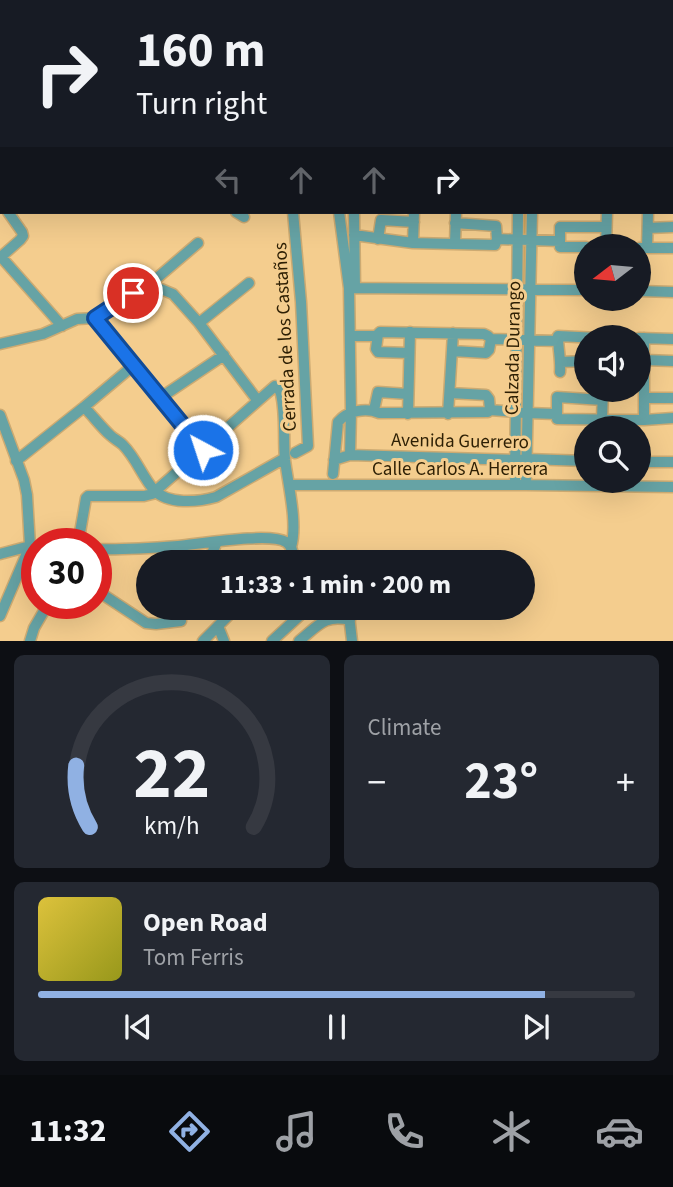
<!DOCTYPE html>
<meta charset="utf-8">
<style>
:root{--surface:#171b24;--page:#242831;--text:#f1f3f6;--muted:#9ea1a6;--line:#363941;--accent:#90b1e3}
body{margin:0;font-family:"Source Sans 3",sans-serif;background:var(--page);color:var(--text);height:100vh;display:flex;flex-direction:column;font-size:26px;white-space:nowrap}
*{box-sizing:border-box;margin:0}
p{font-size:23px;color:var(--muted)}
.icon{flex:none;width:38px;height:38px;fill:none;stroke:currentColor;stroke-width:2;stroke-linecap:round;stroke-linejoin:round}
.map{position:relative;height:641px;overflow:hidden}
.sheet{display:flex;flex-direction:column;gap:14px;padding:14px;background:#0d0f14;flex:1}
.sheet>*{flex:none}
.hud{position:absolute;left:0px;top:0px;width:674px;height:214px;box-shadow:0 7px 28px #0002;background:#171b24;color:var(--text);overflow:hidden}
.needle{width:46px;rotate:254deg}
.buttons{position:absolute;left:574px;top:234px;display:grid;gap:14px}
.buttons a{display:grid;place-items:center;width:77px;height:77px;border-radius:50%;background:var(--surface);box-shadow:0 7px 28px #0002;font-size:35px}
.speed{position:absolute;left:21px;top:528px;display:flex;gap:14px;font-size:35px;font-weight:700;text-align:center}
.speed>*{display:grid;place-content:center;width:91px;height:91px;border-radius:50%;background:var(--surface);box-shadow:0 7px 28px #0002;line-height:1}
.speed .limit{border:10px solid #d22;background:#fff;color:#111}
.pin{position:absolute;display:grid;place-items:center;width:60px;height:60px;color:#fff;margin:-30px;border:4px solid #fff;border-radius:50%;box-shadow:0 2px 7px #0007}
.me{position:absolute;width:77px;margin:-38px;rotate:320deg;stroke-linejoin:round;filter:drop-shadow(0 0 5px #0008)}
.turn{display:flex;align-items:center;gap:24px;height:147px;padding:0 21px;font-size:32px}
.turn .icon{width:91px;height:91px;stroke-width:2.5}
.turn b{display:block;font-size:49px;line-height:60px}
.lanes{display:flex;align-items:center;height:66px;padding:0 21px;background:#0003;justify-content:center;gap:35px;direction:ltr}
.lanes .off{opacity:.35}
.big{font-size:52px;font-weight:700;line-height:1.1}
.sheet .widget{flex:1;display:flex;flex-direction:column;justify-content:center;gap:10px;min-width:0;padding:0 24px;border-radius:10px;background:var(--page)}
.sheet .dial{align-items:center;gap:0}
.dial svg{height:182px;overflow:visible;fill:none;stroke:var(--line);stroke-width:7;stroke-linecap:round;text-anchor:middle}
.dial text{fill:var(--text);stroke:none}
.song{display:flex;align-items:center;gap:21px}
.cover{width:84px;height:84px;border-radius:10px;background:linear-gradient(135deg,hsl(50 70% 55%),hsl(60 70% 35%))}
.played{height:7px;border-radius:4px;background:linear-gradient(90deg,var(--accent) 85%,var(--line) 85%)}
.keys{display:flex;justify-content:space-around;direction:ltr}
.heat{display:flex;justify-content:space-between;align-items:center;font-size:38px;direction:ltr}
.sheet .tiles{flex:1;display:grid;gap:14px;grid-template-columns:1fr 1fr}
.widget:last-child{grid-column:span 2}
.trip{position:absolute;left:136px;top:550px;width:399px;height:70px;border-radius:35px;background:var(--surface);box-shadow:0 7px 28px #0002;font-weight:700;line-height:70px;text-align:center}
.tab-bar{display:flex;height:112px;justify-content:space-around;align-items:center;background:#090b0e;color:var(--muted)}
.tab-bar .icon{width:49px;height:49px}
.tab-bar .active{color:var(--accent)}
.tab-bar b{font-size:32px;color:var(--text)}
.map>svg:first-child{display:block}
.green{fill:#cd9e4d}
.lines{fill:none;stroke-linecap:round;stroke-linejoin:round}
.minor-casing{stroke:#ccaa72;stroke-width:13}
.major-casing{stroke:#ccaa72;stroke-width:16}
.minor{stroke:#66a3a5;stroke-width:10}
.major{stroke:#267073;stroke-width:12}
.route-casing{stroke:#114b97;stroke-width:18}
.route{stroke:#1a73e8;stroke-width:12}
.labels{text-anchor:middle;stroke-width:6;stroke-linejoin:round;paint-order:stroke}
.street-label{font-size:19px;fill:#2d1f04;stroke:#f4cd8e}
</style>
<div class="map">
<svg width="673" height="641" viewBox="0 0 673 641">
<rect width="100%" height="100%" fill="#f4cd8e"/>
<path class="green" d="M519,212h12l-6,271h-9z"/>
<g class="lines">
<g class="minor-casing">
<path id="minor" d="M168,0l6,2
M265,0v2
M478,0l6,2
M49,2l1,-2
M91,2l1,-2
M123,2l1,-2
M136,2l1,-2
M348,2l1,-2
M515,2l1,-2
M536,2l1,-2
M553,2l1,-2
M628,2v-2
M672,3l1,-3
M0,7l2,-7
M672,37h1
M0,48l2,1
M672,57h1
M672,124h1
M672,168h1
M672,187h1
M0,202l2,2
M8,212l14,20 1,4 -3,4 -17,15v4l59,67
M236,212l8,5
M293,212l8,90 7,144 -13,7
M339,212l10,76 2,124 -1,43
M354,212l1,76
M648,228l25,-1
M354,235l59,8 82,2 2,-6 -1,-13 -41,-3
M378,239l3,-19 33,2
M497,239l63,2
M413,243l1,-31
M455,244l1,-32
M586,247h-26v-20h46
M606,247l1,-35
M639,248h34
M647,248l1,-36
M349,288l237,2
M143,290l55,-47
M639,291l34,1
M95,318l108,132
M199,323l50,-40
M350,336h27
M639,338l34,1
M491,339l67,2
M0,344l43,-10 34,-15 18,-1 38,-25 28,-4 12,5 26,29 59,78
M409,353l-31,-1 -2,-3 2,-15 2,-2 104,2 4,2 3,3 -2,11 -3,3 -34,-2
M644,360l29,1
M561,362l25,-1
M560,372c1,-12 -2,-23 -2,-36l40,2
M450,393l36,2 3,4 1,11
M160,398l64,-43
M644,398h29
M603,400l-46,-3v22l87,1 29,-2
M84,407c9,9 17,20 26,28 4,4 9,6 13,10 13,13 19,31 31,45 14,15 44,12 62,7l69,-39
M374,410l4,-18 30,2
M408,414l2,-82
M448,414l5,-81
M0,415l24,65 3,15 3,51 -30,70
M602,419l1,-29
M644,420v-82
M334,460l16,-5 165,5 12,-1 59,2
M16,461l68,-54 50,-42
M639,462h34
M333,474l5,-52c9,-11 28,-15 41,-9l109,-1 2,-2 38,3 28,1
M289,485h237l147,2
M515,485l3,-273
M526,485l6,-273
M78,544l8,-46 2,-2h56l8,-2 123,-108c4,4 4,2 6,8 5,22 2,44 4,66 3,24 13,64 6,87
M96,549c27,1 55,-1 82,-3 22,-2 92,-14 108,-4 7,4 7,13 8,20
M0,554l30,-8 3,1
M259,559l32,3
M208,562l9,-20
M301,562h36
M96,590l50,33 10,1 25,-3
M348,607l4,34
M218,626l6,15
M30,641l4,-13 14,-24
M203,641l34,-34
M272,641l37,-34
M299,641c19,-15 25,-27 51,-21"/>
</g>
<g class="major-casing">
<path id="major" d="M283,0l6,2
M314,0l6,2
M672,102l1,1
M672,113h1"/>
</g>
<use href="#minor" class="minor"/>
<use href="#major" class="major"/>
</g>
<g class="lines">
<g class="route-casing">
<path id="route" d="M133,293l-38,25 108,132"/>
</g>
<use href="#route" class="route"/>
</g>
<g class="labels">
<g class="street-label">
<text transform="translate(284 337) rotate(-93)" y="7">Cerrada de los Castaños</text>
<text transform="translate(512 348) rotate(-89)" y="7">Calzada Durango</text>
<text transform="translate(460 440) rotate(1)" y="7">Avenida Guerrero</text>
<text x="460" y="475">Calle Carlos A. Herrera</text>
</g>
</g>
</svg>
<div class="buttons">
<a><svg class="needle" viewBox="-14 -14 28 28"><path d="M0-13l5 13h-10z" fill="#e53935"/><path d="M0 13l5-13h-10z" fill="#9ea1a6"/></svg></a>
<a><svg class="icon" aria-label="sound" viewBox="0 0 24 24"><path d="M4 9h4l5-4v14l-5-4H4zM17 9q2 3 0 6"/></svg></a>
<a><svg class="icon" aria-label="search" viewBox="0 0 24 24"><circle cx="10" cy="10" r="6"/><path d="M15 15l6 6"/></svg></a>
</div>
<div class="speed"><div class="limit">30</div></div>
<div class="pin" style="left:133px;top:293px;background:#d93025"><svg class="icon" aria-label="arrive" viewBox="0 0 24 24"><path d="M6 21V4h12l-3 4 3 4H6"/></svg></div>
<svg class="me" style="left:203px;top:450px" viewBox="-20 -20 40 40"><circle r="17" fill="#1a73e8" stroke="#fff" stroke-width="3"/><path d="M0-11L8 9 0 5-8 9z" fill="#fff"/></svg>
<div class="trip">11:33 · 1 min · 200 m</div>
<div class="hud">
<div class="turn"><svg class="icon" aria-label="right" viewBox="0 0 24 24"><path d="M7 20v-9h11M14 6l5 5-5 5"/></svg><div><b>160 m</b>Turn right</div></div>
<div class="lanes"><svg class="icon off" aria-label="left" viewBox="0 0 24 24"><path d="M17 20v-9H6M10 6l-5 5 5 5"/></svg><svg class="icon off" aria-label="ahead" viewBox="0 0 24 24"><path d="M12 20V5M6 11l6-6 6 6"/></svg><svg class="icon off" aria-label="ahead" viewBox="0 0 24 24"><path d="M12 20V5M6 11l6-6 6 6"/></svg><svg class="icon" aria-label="right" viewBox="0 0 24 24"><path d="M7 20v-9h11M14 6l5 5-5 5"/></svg></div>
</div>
</div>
<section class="sheet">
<div class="tiles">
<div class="widget dial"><svg viewBox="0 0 100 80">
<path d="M14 69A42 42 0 1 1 86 69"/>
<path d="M14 69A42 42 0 0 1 8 42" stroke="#90b1e3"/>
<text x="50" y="56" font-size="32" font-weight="700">22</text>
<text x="50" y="72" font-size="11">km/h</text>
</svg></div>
<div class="widget"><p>Climate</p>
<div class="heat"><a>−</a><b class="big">23°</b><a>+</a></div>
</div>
<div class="widget">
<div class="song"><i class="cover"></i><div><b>Open Road</b><p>Tom Ferris</p></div></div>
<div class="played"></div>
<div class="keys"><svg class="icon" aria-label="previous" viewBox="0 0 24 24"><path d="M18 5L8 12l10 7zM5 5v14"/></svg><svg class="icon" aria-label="pause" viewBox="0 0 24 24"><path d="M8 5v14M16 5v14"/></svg><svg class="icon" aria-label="next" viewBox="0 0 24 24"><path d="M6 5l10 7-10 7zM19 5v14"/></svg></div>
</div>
</div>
</section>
<nav class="tab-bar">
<b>11:32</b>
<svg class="icon active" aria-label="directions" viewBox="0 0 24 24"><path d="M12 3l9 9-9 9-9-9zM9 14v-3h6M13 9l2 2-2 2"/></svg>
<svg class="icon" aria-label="music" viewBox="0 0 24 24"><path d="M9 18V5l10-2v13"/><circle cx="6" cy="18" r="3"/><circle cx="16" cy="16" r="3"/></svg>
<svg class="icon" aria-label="phone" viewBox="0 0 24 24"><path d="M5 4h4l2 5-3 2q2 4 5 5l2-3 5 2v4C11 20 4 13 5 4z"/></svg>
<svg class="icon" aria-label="climate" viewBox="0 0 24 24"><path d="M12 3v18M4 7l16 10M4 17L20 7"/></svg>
<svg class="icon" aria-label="car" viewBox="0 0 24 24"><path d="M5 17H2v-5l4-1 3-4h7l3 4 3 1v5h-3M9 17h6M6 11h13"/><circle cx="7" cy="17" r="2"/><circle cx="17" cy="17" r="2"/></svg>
</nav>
